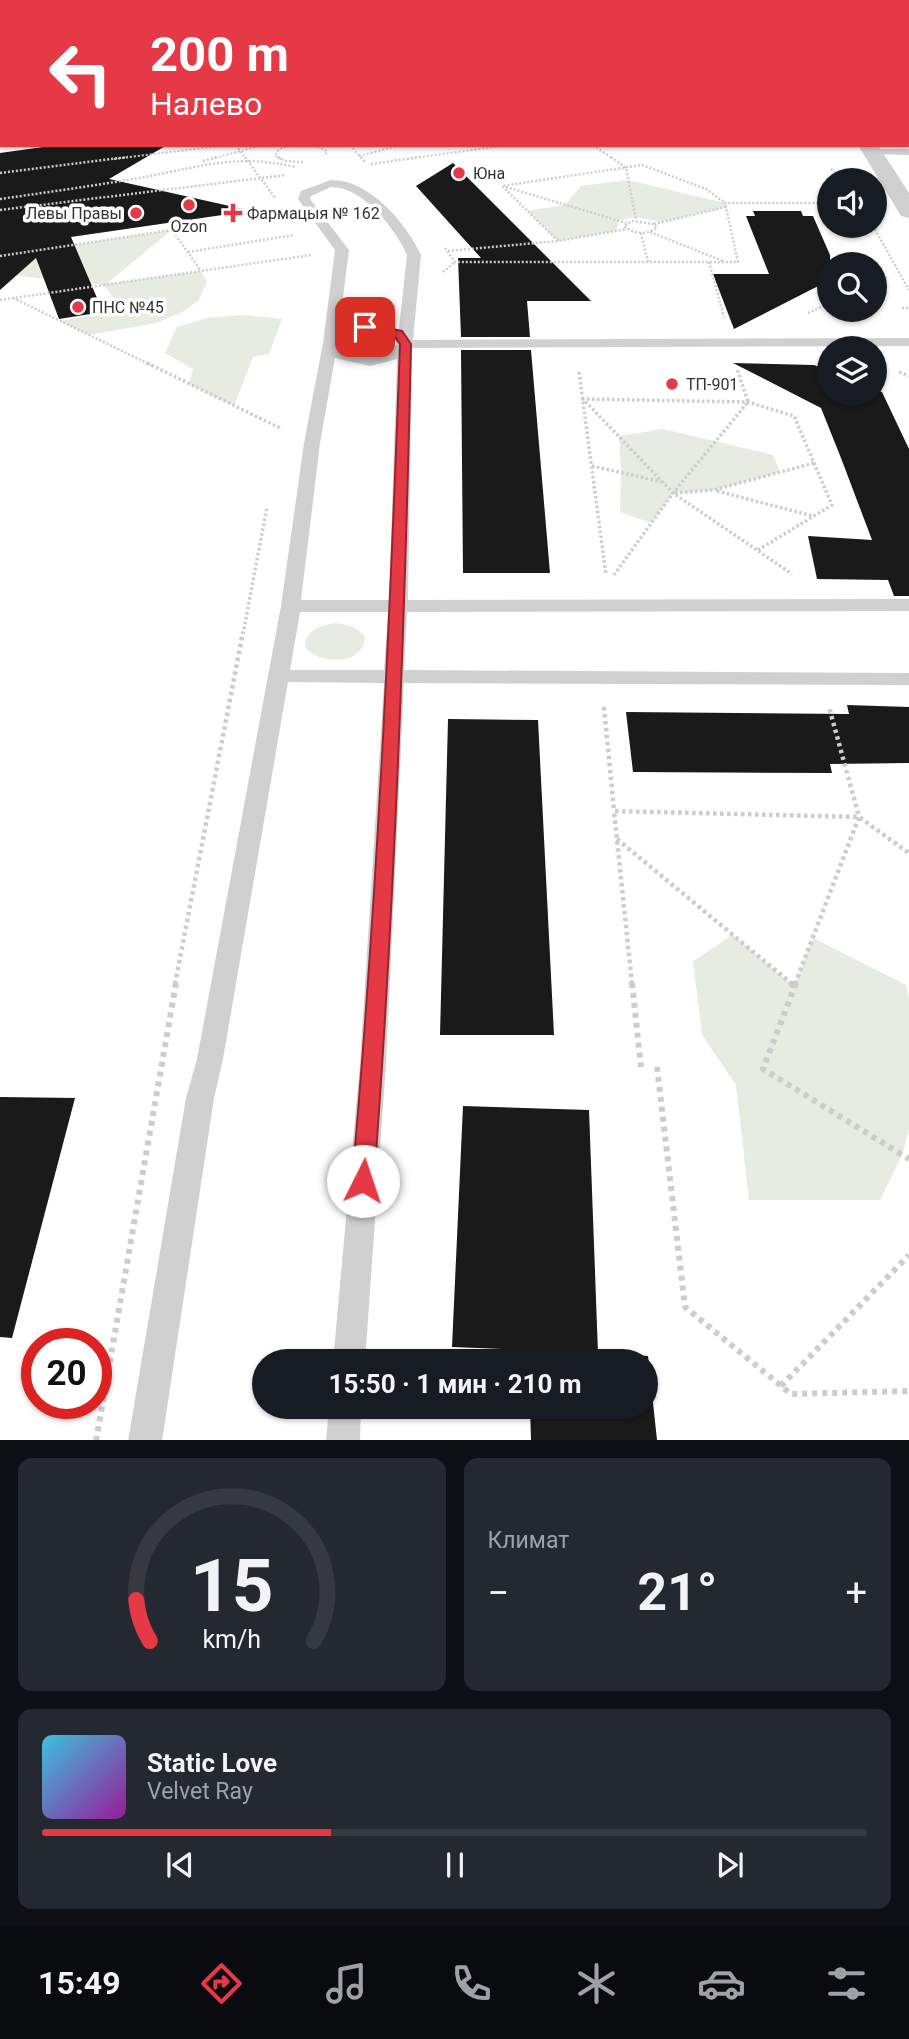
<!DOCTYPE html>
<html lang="ru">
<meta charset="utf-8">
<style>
:root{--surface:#171b24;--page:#242831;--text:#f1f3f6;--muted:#9ea1a6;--line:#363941;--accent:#e63946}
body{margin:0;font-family:Roboto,sans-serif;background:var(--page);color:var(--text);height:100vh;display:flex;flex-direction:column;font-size:26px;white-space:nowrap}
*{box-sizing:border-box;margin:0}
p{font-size:23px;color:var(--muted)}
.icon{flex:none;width:38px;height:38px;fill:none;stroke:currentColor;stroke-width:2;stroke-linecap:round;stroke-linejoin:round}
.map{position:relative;height:1440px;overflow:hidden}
.panel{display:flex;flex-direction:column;gap:18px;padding:18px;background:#0d0f14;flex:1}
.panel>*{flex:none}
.hud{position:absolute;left:0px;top:0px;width:910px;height:147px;box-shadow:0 2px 5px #0004;background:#e63946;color:#fff;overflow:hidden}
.tools{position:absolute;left:817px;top:168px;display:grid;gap:14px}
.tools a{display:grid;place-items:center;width:70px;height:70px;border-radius:50%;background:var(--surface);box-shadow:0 2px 5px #0004;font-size:35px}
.speed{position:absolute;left:21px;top:1328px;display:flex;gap:14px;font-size:35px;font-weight:700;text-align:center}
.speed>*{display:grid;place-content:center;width:91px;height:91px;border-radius:50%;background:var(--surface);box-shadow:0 2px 5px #0004;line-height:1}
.speed .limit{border:10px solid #d22;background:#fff;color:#111}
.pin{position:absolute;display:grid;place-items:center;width:60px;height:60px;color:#fff;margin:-30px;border-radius:14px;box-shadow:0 4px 10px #0006}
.me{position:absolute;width:77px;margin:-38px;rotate:4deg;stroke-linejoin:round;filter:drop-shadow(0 0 5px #0008)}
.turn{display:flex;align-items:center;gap:24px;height:147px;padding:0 35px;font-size:32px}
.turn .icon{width:91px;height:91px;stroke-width:2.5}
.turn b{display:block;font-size:49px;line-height:60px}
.big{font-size:52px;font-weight:700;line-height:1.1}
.panel .card{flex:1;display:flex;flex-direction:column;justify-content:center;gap:10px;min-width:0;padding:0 24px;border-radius:14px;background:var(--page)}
.panel .dial{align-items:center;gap:0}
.dial svg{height:182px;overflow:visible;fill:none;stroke:var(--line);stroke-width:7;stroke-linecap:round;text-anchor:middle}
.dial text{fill:var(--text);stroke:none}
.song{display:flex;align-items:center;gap:21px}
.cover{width:84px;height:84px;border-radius:10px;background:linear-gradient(135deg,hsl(190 70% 55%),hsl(300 70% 35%))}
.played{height:7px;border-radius:4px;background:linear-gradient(90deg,var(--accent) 35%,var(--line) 35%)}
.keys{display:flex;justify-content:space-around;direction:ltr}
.heat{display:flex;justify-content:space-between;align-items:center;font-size:38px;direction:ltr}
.panel .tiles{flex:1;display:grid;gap:18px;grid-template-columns:1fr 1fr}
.card:last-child{grid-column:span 2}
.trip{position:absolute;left:252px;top:1349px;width:406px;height:70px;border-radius:35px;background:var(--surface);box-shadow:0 2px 5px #0004;font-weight:700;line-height:70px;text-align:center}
.tabs{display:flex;height:112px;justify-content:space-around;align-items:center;background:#090b0e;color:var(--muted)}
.tabs .icon{width:49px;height:49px}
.tabs .selected{color:var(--accent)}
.tabs b{font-size:32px;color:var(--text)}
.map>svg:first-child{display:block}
.green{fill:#e6ecdf}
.building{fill:#1a1a1a}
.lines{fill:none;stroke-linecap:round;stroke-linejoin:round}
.path-far4{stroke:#cdcdcd;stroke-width:2;stroke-dasharray:2 2;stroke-linecap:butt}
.path-far3{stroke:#cdcdcd;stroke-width:2.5;stroke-dasharray:2 2;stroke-linecap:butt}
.path-far2{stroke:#cdcdcd;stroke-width:3.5;stroke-dasharray:2.5 2.5;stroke-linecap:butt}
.path-far1{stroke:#cdcdcd;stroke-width:4.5;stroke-dasharray:3.5 3.5;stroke-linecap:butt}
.path{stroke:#cdcdcd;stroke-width:6;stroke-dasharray:5 5;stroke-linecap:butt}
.service{fill:#d0d0d0;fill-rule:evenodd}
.minor{fill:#d0d0d0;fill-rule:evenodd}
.route{fill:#e63946;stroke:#96252e;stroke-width:2}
.poi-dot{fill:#e63946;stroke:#fff;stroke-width:2.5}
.labels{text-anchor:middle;stroke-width:7;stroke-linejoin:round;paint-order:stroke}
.far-poi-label{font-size:16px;fill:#333;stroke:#fff;text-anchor:start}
</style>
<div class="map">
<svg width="909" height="1441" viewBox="0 0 909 1441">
<rect width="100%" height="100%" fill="#fff"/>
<path class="green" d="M628,180l97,23 1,4 -64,15 -27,-5 -16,4 -3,10 -58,10 -31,-30 38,-6 16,-19z
M172,230l-66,54 95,-13 6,11 -9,19 -17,12 -25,10 -67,12 -30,-14 63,-11 -18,-25 -104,-11v-18z
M244,315l38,4 -13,35 -16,3 -19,49 -45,-22 4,-15 -28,-16 12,-26 30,-9z
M360,334h20l12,7v4c-12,11 -33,12 -45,1v-5z
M663,429l110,26 7,17 -66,18 -41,3 -22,30 -31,-11 1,-39 -2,-37z
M335,623c13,2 22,3 30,14 -1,29 -46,28 -60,10 1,-18 15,-21 30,-24z
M733,935l61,51 19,-48 93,47 3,13v132l-7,25 -22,45h-131l-13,-115 -34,-50 -9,-74z"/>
<path class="building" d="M58,145h109l-58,34 134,30v3l-172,25 32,75 -44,7 -23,-61 -36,32v-137z
M453,163l138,138h-64l3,36h-69l-3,-79h23l-65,-72z
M753,211h48l2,5h10l17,39v25l-96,49 -21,-55h56l-23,-58h9z
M461,350h70l19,223h-87z
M733,363l81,2 16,6v23h45v-5l7,3 27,57v147h-15l-6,-16 -71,-1 -9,-43 64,4 -31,-82 -20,-50z
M847,705l62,2v56l-79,1 2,9 -199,-1 -7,-60 223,2z
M448,719l90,1 16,315h-114z
M0,1097l75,1 -63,240 -12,-1z
M463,1106l126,4 9,243 50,3 9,84h-126l-1,-33h116v-45h-116v-12l-78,-3z"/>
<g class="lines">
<path class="path-far4" d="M236,2l20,-2
M387,2l16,-2
M600,2l16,-2
M236,145l10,14
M314,145l13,6 -2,5
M350,145l12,14
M358,145h13
M593,145l20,14
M359,156l42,-11
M114,159l113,-14
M211,159l52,-14
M281,159l-6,-3 4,-7 13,-4
M407,159l101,-14"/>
<path class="path-far3" d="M245,157l30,41
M278,157l8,4 17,1
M361,157l4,5
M611,157l15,11 10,52
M203,161l14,-4
M371,164l49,-7
M831,169l13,11
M0,173l128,-16
M506,187l120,36
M0,199c42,-6 85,-12 127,-19 65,-10 102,-28 169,-13
M0,210l286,-35
M632,221l22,3 3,3c-9,9 -24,7 -33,-1z
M654,224l72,-17
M873,226l36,64
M650,232l73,29
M641,233l7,29
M558,241l-56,-55 140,-21 64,24 19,14
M445,248l10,14h283l-13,-59h105
M448,251l110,-10 69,-12
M188,252l106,-17
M0,256l172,-26 29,41
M709,262l15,55
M443,272l12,-10
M875,283l12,-6
M13,298l138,67
M0,300l311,-45
M902,308h7
M808,313l22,-10"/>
<path class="path-far2" d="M147,363l135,66
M579,372l27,203
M899,372l10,4
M592,466l71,16
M717,491l96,25
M675,493l39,-3 100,-27
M758,550l74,-45 -38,-89 -46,-14 -165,-3 90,94 119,81
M614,575l59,-82 75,-91 -11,-33
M243,634l24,-127"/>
<path class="path-far1" d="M604,707l10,104
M617,839l175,145
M175,984l68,-352
M632,984l-18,-173 245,6 50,36
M795,984l64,-167 -30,-110"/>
<path class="path" d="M632,983l9,84
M790,983l4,3
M796,983l-33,86 146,90
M657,1067l28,240 106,87 118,-3
M781,1386l128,-131
M96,1441l80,-458"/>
<path class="service" d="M12,0h16l-17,2z
M76,0h16l-17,2z
M139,0h11l1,2h-11z
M489,0h24l-25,2z
M789,0h10l1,2h-10z
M0,14h2v6h-2z
M908,25h1v6h-1z
M872,149h37v6l-41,-1v-4z
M331,180c39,0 74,42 90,75l-8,85 496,-2v8l-497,2 -4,252 501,-1v12l-502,1 -3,58 505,3v12l-505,-2 -18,381 -21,298h-32l27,-298 24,-381 -96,-1 -65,377 -9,39 -52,343h-34l58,-343 11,-39 84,-453 23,-163 19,-100 12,-93 -37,-51 3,-8zM331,187c32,0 64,41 76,68l-8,74 -35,-6 -25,6 10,-79 -39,-51 1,-3zM364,331l29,5 4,8c-14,18 -41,15 -59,3l-1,-4 13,-9zM335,358l35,8 27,-7 -8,241h-88l19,-157zM300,612h88l-4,58h-94z
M329,1407h32l-1,34h-34z"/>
<path class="minor" d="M709,0h18l1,2h-18z
M858,145h20l31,48v25l-8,-2z"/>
</g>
<path class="route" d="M365,324l37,7 9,13c-6,279 -16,559 -37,837l-3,7 -8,3 -8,-3 -3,-7c25,-278 38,-558 48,-837l-6,-8 -33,-7 -2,-2z"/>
<g class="poi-dot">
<circle cx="459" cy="173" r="7"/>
<circle cx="189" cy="205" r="7"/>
<circle cx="136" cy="213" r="7"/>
<path d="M229.5 202.5h7v7h7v7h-7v7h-7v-7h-7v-7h7z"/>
<circle cx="78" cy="307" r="7"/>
<circle cx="672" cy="384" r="7"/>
</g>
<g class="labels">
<g class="far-poi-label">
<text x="473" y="179">Юна</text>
<text x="122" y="219" text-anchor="end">Левы Правы</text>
<text x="247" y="219">Фармацыя № 162</text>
<text x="189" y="232" text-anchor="middle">Ozon</text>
<text x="92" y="313">ПНС №45</text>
<text x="686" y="390">ТП-901</text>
</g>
</g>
</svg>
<div class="tools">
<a><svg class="icon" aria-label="sound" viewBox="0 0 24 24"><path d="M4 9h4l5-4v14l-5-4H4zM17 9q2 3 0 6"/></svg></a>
<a><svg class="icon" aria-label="search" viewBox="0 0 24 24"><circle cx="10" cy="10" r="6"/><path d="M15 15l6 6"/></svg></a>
<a><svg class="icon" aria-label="layers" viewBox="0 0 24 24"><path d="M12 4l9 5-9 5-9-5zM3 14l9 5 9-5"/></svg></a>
</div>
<div class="speed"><div class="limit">20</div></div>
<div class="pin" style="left:365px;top:327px;background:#d93025"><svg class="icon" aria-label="arrive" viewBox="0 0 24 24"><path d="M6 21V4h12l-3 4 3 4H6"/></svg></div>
<svg class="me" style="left:363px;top:1181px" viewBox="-20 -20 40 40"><circle r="19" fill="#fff"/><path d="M0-13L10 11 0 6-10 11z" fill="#e63946"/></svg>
<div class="trip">15:50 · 1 мин · 210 m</div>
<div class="hud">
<div class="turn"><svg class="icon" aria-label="left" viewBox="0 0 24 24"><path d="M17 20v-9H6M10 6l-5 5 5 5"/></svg><div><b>200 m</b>Налево</div></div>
</div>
</div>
<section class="panel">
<div class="tiles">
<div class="card dial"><svg viewBox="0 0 100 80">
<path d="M14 69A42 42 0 1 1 86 69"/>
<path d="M14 69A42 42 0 0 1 8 51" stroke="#e63946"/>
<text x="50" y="56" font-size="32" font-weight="700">15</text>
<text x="50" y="72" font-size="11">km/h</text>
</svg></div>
<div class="card"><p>Климат</p>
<div class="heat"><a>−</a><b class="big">21°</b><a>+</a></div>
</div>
<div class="card">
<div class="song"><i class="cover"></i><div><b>Static Love</b><p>Velvet Ray</p></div></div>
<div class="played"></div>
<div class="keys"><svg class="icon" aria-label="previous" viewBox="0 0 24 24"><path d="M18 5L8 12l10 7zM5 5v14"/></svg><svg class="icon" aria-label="pause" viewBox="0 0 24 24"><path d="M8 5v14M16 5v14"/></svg><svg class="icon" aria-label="next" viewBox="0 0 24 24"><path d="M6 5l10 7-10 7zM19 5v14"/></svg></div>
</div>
</div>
</section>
<nav class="tabs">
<b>15:49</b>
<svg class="icon selected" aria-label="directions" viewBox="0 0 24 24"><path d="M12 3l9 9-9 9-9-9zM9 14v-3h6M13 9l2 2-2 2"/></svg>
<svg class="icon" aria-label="music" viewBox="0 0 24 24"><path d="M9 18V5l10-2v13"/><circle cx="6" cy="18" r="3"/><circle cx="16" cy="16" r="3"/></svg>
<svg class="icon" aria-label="phone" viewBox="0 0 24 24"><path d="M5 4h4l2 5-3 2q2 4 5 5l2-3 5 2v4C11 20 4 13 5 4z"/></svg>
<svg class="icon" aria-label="climate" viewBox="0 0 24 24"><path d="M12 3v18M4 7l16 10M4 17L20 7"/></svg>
<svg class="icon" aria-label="car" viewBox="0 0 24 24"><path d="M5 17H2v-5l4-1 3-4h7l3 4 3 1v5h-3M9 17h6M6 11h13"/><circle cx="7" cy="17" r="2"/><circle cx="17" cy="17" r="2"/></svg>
<svg class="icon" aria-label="filters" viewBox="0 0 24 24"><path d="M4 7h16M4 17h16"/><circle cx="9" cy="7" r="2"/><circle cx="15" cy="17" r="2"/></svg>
</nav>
